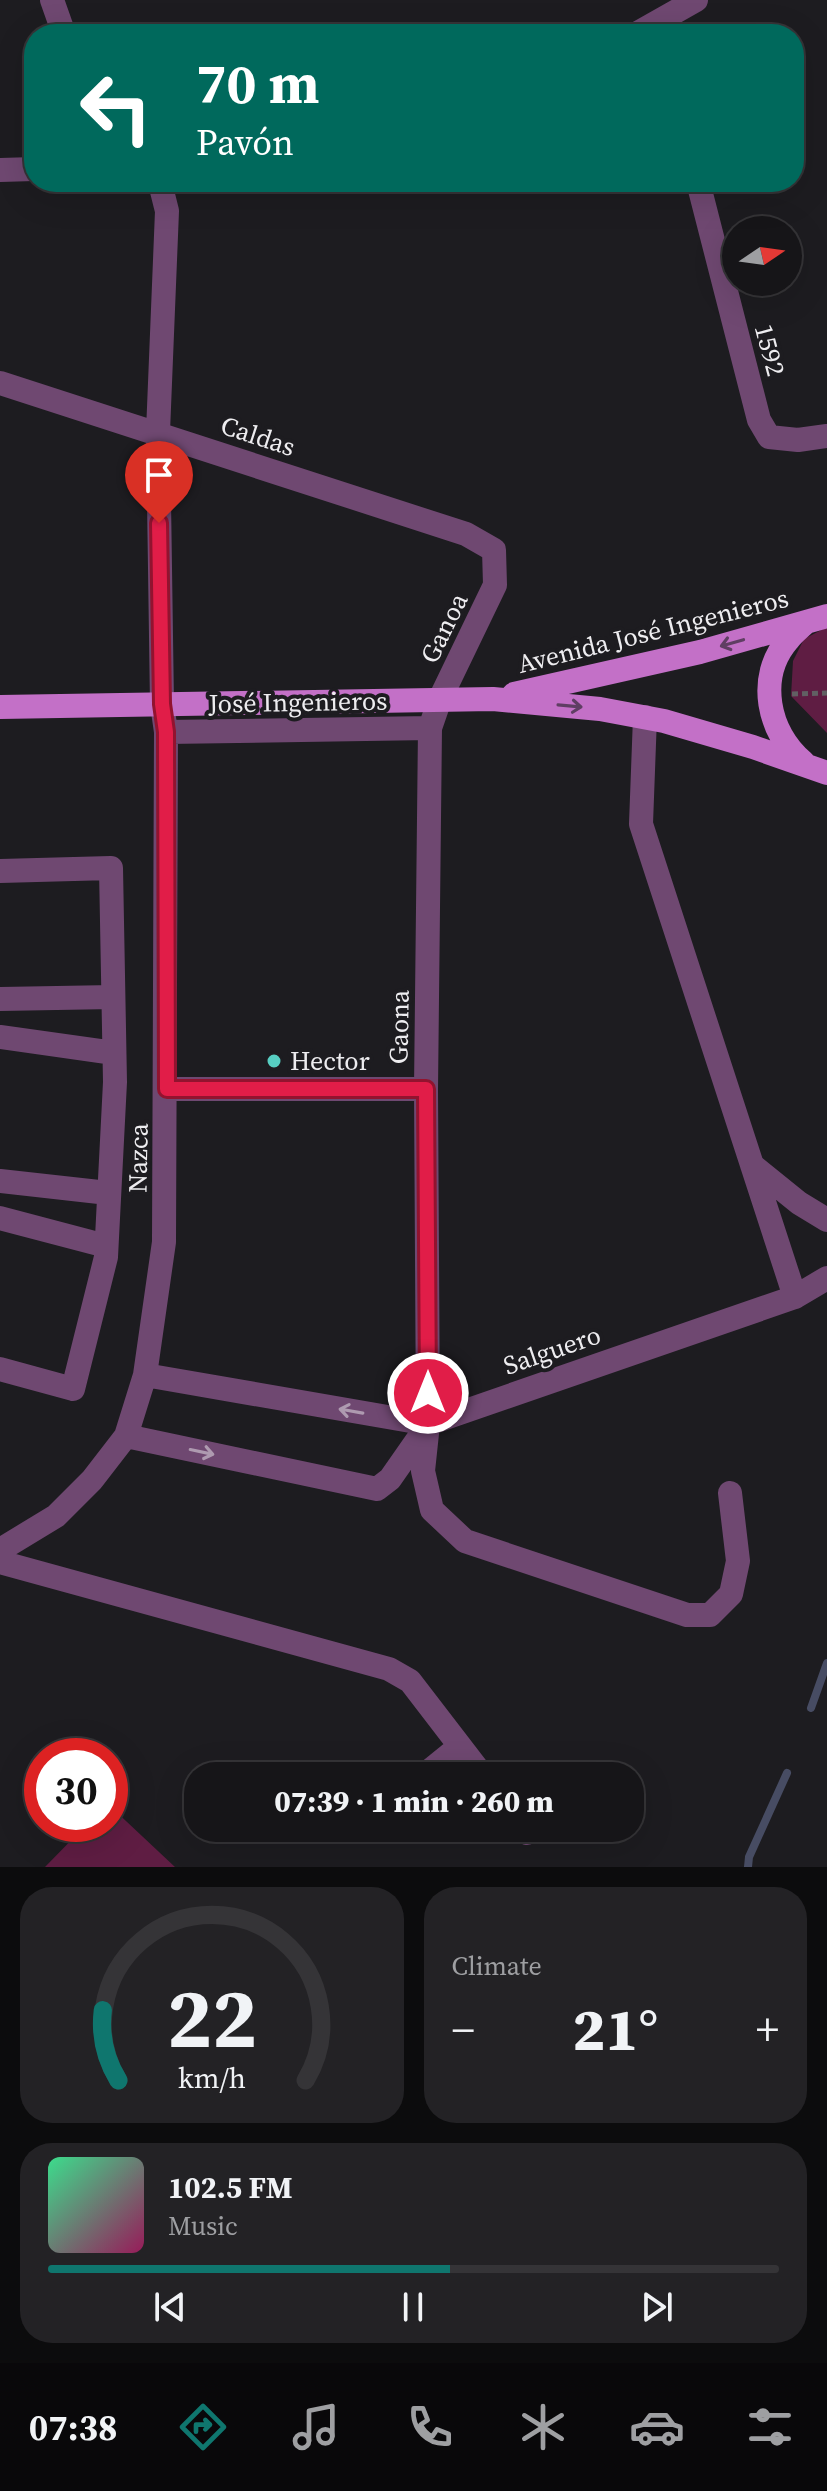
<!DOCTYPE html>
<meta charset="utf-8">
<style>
:root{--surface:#161518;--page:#232225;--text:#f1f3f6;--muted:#9e9fa2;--line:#353437;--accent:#0f766e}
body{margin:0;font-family:"Source Serif 4",serif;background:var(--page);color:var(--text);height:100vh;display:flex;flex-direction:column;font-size:30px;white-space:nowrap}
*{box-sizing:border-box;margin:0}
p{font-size:26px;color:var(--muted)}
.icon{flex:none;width:44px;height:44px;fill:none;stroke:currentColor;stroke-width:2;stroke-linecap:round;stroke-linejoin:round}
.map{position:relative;height:1867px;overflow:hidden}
.details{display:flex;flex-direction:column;gap:20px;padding:20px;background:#0c0c0d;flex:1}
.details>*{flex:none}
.banner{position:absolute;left:24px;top:24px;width:780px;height:168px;border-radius:32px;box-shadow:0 8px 32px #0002,0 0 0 2px var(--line);background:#00695c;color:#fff;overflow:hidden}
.needle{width:52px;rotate:77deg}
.fabs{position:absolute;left:722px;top:216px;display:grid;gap:16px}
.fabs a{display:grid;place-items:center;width:80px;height:80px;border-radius:50%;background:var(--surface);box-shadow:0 8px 32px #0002,0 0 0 2px var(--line);font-size:40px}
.speed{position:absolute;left:24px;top:1738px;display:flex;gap:16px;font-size:40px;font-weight:700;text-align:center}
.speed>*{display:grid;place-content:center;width:104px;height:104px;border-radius:50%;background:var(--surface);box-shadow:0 8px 32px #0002,0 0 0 2px var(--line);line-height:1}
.speed .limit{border:12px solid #d22;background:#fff;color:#111}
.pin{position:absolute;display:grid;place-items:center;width:68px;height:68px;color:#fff;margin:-82px -34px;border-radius:50% 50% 50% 0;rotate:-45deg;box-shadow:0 0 8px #0007}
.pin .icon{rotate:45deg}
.me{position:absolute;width:88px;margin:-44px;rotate:0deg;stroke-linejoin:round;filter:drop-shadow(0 0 6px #0008)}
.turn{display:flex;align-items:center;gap:28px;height:168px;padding:0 40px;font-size:36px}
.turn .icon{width:104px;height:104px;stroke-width:2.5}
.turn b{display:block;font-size:56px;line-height:68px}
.big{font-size:60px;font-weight:800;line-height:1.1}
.details .card{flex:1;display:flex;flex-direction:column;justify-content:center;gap:12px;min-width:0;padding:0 28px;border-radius:32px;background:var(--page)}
.details .dial{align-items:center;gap:0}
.dial svg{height:208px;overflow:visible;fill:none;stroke:var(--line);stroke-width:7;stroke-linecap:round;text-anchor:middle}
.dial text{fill:var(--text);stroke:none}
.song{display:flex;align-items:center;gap:24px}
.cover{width:96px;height:96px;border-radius:12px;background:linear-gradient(135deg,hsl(150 70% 55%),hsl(330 70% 35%))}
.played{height:8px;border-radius:4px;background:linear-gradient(90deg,var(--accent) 55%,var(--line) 55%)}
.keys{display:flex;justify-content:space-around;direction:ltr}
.heat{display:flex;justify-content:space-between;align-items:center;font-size:44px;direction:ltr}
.details .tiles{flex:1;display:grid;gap:20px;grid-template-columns:1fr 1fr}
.card:last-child{grid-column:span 2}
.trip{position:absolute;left:184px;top:1762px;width:460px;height:80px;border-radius:32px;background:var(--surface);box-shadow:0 8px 32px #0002,0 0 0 2px var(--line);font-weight:800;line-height:80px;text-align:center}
.menu{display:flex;height:128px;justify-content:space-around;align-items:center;background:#09080a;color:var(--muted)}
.menu .icon{width:56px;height:56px}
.menu .on{color:var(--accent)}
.menu b{font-size:36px;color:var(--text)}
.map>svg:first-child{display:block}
.green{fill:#5f1d43}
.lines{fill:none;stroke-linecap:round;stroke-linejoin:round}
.stream{stroke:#474c63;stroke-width:8}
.path{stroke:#616063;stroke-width:5;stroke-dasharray:6 4;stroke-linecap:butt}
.minor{stroke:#6f4871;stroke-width:24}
.major{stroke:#c370c7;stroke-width:24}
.oneway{stroke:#5f3e63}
.oneway2{stroke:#ae9ab0}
.route-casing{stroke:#92132f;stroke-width:20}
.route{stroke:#e11d48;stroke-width:14}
.poi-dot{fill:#57cec2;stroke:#1d1c20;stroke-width:3}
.labels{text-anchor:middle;stroke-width:8;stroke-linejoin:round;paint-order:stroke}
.street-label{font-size:26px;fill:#eeedf0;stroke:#1d1c20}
.poi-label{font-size:26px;fill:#eeedf0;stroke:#1d1c20;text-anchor:start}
</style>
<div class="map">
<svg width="827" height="1867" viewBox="0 0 827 1867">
<rect width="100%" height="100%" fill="#1d1c20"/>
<path class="green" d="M827,627v106l-36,-37 2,-35 11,-22z
M110,1806l65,61h-130l42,-43h23z"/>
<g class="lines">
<path class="stream" d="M811,1708l16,-45
M748,1867l1,-10 38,-84"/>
<path class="path" d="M792,694l35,-1"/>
<path class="minor" d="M52,0l12,34
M636,34l60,-34
M0,170l34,-1
M698,182l61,238 10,17 29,3 29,-4
M0,383l466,151 28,16 1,35 -55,114 -10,29 -4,361 2,335 -5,47 9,39 33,31 222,74h23l21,-21 7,-33 -8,-68
M645,717l-4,107 154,473
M166,732l264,-4
M0,871l111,-3 4,214 -9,175 -33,132 -73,-20
M0,999l113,-2
M0,1037l114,16
M167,1089h259
M752,1165l47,38 28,17
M0,1181l108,12
M0,1218l106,28
M145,1375l283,49 367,-127 32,-19
M126,1436l251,53 13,-10 37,-53
M0,1550l56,-34 36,-36 34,-44 19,-61 19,-133 2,-510 -4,-28 -4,-272 9,-221 -6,-24 -6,-5
M0,1562l389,107 21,12 73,95
M423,1776l37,-30
M523,1828l4,5"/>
<path class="major" d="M514,694l186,-42 127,-36
M0,707l493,-8 107,10 64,12 89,26 74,26
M803,762c-35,-29 -47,-85 -15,-122 5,-7 12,-12 18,-18"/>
</g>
<defs><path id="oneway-shaft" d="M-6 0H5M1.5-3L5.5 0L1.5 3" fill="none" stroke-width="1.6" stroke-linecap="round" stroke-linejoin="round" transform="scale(2)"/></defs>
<g class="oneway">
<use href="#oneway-shaft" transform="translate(732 643) rotate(164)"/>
<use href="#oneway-shaft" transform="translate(570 706) rotate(5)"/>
</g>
<g class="oneway2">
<use href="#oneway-shaft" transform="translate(351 1411) rotate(-170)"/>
<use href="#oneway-shaft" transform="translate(202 1452) rotate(12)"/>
</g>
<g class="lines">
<g class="route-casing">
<path id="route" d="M159,523l3,181 4,28 1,357h259l2,304"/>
</g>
<use href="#route" class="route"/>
</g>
<circle class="poi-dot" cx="274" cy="1061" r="8"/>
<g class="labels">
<g class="street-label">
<text transform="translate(770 350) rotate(75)" y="9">1592</text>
<text transform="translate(258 436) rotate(18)" y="9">Caldas</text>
<text transform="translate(444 628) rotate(-64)" y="9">Ganoa</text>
<text transform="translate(653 631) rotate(-14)" y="9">Avenida José Ingenieros</text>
<text transform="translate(298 702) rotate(-1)" y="9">José Ingenieros</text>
<text transform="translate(399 1027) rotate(-89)" y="9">Gaona</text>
<text transform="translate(138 1158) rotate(-89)" y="9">Nazca</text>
<text transform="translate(552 1350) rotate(-19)" y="9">Salguero</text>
</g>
<g class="poi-label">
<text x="290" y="1070">Hector</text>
</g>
</g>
</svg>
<div class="fabs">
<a><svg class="needle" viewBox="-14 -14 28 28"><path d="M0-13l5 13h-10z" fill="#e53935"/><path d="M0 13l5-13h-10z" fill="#9e9fa2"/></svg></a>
</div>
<div class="speed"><div class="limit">30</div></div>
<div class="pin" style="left:159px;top:523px;background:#d93025"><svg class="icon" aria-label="arrive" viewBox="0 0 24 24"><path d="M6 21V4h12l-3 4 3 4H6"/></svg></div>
<svg class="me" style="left:428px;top:1393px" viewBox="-20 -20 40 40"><circle r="17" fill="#e11d48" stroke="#fff" stroke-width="3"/><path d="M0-11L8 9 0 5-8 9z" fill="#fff"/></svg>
<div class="trip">07:39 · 1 min · 260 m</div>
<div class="banner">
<div class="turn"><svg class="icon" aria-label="left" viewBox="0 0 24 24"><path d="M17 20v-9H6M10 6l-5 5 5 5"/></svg><div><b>70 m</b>Pavón</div></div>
</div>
</div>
<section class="details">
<div class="tiles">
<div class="card dial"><svg viewBox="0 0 100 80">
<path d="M14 69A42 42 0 1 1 86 69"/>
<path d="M14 69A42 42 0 0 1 8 42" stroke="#0f766e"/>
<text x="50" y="56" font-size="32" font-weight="700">22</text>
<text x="50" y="72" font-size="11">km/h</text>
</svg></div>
<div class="card"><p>Climate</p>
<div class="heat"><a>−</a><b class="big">21°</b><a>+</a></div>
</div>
<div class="card">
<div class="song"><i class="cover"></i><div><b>102.5 FM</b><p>Music</p></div></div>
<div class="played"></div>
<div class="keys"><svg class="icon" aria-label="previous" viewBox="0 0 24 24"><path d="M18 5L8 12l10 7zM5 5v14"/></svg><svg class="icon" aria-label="pause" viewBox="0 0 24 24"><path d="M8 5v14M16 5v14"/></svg><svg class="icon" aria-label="next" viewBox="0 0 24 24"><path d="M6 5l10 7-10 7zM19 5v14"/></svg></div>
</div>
</div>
</section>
<nav class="menu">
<b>07:38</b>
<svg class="icon on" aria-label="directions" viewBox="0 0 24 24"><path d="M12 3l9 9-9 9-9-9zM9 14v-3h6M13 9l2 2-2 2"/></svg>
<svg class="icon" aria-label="music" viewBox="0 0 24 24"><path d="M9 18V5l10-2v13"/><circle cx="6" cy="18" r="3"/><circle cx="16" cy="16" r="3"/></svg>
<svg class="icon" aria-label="phone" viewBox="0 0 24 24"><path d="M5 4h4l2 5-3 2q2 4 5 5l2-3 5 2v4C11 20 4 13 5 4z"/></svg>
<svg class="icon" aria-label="climate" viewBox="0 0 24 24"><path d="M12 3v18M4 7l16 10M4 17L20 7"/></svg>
<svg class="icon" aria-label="car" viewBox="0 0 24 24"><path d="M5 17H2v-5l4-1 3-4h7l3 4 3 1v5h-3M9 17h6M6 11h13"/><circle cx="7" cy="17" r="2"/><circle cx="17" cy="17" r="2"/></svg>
<svg class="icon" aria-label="filters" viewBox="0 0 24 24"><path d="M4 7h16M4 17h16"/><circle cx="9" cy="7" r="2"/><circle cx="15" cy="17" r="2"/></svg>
</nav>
